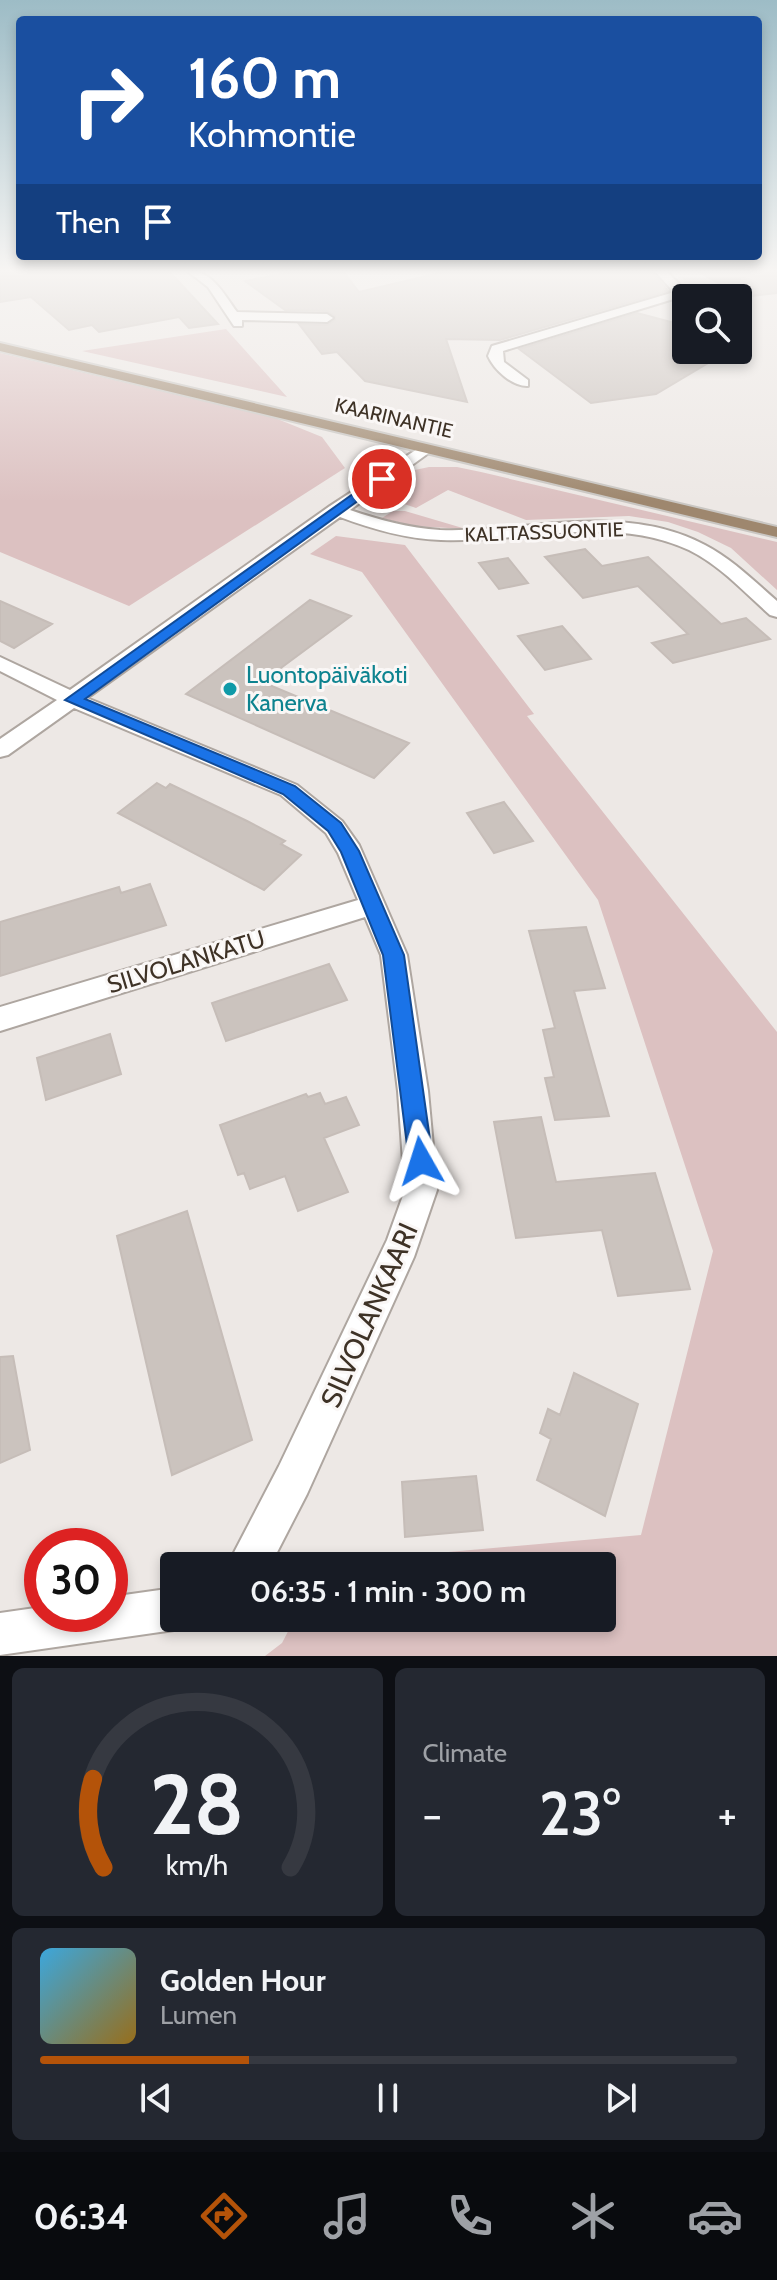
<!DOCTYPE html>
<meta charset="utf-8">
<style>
:root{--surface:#171b24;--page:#242831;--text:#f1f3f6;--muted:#9ea1a6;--line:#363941;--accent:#b45309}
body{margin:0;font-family:Cabin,sans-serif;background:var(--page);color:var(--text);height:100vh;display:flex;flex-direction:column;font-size:30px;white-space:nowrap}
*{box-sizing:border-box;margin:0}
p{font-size:26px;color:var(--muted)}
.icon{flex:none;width:44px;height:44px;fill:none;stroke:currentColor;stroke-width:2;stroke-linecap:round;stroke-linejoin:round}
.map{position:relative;height:1656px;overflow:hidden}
.panel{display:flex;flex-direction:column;gap:12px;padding:12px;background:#0d0f14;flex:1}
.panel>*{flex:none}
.hud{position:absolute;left:16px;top:16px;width:746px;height:244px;border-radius:8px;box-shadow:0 4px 12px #0003;background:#1a4fa0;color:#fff;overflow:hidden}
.controls{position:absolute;left:672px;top:284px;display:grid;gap:16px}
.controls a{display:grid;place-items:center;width:80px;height:80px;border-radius:8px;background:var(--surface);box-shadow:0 4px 12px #0003;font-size:40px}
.speed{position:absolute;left:24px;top:1528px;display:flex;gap:16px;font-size:40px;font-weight:700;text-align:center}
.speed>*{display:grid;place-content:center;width:104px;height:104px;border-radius:50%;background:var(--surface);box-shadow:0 4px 12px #0003;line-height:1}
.speed .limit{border:12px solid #d22;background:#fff;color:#111}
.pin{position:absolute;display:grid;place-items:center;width:68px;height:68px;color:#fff;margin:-34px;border:4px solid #fff;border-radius:50%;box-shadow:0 2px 8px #0007}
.me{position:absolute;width:88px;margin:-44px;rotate:354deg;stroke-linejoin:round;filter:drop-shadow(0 0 6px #0008)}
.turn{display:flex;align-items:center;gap:28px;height:168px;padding:0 40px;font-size:36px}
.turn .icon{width:104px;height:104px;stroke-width:2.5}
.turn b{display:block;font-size:56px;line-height:68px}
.then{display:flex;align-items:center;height:76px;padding:0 40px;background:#0003;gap:16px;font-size:30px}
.big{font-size:60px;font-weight:600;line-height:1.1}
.panel .card{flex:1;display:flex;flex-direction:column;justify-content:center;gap:12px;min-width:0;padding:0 28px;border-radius:12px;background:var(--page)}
.panel .dial{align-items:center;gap:0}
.dial svg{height:208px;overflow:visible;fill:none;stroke:var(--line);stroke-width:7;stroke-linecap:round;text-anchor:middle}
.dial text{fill:var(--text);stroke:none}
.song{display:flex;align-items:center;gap:24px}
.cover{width:96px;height:96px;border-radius:12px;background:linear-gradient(135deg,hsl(200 70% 55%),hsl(40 70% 35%))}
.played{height:8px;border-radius:4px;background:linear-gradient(90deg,var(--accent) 30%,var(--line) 30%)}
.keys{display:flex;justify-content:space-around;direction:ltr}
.heat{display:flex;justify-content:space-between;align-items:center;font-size:44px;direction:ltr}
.panel .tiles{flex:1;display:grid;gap:12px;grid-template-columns:1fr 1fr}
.card:last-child{grid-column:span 2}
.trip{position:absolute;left:160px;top:1552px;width:456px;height:80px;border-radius:8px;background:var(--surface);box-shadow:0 4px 12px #0003;font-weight:600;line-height:80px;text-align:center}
.dock{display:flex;height:128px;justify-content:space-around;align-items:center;background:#090b0e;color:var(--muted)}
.dock .icon{width:56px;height:56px}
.dock .on{color:var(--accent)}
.dock b{font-size:36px;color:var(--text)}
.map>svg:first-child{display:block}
.green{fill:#dcc1c1}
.building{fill:#cbc3be;stroke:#c6bdb8;stroke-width:2}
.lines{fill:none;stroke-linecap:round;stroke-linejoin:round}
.minor-casing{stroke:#aea6a0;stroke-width:4}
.major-casing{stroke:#c9c6c2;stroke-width:4}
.minor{fill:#fff;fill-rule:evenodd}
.major{fill:#9e876e;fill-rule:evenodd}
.route{fill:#1a73e8;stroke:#114b97;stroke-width:2}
.culture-dot{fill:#0f9aa8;stroke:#faf7f6;stroke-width:3}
.labels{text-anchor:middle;stroke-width:6;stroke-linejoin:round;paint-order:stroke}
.far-street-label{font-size:20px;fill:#3e3226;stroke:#faf7f6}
.culture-label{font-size:24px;fill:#0d838f;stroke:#faf7f6;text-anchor:start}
.street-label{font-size:24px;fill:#3e3226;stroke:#faf7f6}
.near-street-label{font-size:28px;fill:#3e3226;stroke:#faf7f6}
</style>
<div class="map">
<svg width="777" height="1656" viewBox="0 0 777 1656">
<rect width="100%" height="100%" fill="#ede8e5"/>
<path class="green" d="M226,329l61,68 -205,-46z
M0,353l275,65 47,19 23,31 -216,138 -129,-54z
M429,467h28l24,5 296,70v48l-46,-42 -33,-16 -30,-10 -39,-6 -103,4 -78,-30 -32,18 -44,-15 43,-23z
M393,511h12l61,18 -53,-3 -31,-8z
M336,536l69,9 129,169 -7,2 250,316v624h-512l17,-13 13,-25h307v-52h-279l2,-3 316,-28 72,-284 -115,-351 -236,-328 -52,-18z"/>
<path class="building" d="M0,270h168l50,54 -29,4 -10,-11 -80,15 -7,-7 -23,5 -38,-33 -31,5z
M303,270h39l17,22 93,-22h199l17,21 -168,49 -54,-1 21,63 -102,-21 -28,-29 -15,2 -23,-30 28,1 8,-5v-4l-8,-5 -42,-1 -40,-29z
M696,270h81v23l-35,4z
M637,313l49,13v24h44l-74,44 -65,9 -72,-54z
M585,549l17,17 46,-9 73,67 25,-6 24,21 -97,24 -21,-20 36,-9 -50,-48 -55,12 -38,-41z
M508,558l20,25 -29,6 -20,-26z
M310,600l41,16 -89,66 147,61 -35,35 -188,-84z
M0,601l52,23 -38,24 -14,-7z
M562,626l29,33 -46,11 -27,-34z
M157,783l9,5 4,-4 77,37 38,20 -4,3 20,11 -37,35 -146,-77z
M504,802l29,39 -39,12 -27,-40z
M150,884l16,41 -166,51v-54l119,-35 2,6z
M586,927l19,61 -31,3 35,125 -54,4 -10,-42 9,-1 -11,-47 12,-2 -26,-97z
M329,964l18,36 -121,41 -14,-38z
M110,1034l11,40 -75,26 -9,-42z
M320,1093l5,11 21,-7 13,28 -35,13 24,54 -50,19 -13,-35 -35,13 -6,-16 -6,2 -18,-50 86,-31 2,3z
M541,1117l15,65 99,-9 35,116 -72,7 -16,-66 -86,8 -22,-116z
M187,1211l65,229 -80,35 -55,-239z
M13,1356l17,94 -30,13v-106z
M574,1373l64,31 -33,112 -68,-36 14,-41 -11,-6 8,-24 12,6z
M476,1476l7,54 -78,7 -3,-55z"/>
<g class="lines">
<g class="minor-casing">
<path id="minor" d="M186,270c26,0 37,23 51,42l90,2 6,4 -6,4 -85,-2v6h-8l-26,-39z
M654,270h11l16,16 -1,11 -177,54 1,11 24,18v6c-15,1 -34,-16 -40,-30l4,-10 179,-53v-4z
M425,444l5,2v6l-80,58c29,10 59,18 90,20 87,3 182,-29 265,15 27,14 49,36 72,56v16l-7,-2c-25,-22 -50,-50 -81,-65 -78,-36 -166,-7 -248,-10 -35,-1 -69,-11 -101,-23l-253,181 210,87 45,36 17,24 48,110 21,136 9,99 -23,67 -107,237 -37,72h-43l52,-100 108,-226 18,-50 -7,-99 -17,-136 -16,-38 -365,114v-24l358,-107 -20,-47 -12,-20 -45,-38 -207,-87 -66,47 -8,2v-18l57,-39 -57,-29v-14l70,33 260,-184z
M174,1588v30h17l-2,6 -15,6 -174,25v-42l42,-6v7h68v-17z"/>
</g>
<g class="major-casing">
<path id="major" d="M0,343l777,184v10l-777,-186z"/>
</g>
<use href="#minor" class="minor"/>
<use href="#major" class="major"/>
</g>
<linearGradient id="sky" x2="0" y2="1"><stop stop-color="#9dbcc6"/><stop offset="0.54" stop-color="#f7f5f3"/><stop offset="1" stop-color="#f7f5f3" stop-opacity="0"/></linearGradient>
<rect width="777" height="502" fill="url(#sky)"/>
<path class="route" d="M378,476l10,3 -303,220 210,87 46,37 18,28 45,104 29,206 -3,8 -9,3 -9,-3 -3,-8 -26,-206 -42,-103 -13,-21 -45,-37 -218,-94z"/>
<circle class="culture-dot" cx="230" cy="689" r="8"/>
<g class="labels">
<g class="far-street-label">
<text transform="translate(394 418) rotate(13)" y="7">KAARINANTIE</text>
<text transform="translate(544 532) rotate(-2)" y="7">KALTTASSUONTIE</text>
</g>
<g class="culture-label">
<text x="246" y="683">Luontopäiväkoti<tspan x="246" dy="28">Kanerva</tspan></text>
</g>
<g class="street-label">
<text transform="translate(186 962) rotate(-17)" y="8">SILVOLANKATU</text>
</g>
<g class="near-street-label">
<text transform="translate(369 1315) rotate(-66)" y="10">SILVOLANKAARI</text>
</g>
</g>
</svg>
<div class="controls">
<a><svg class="icon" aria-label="search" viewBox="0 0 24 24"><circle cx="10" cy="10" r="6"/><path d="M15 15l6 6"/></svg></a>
</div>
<div class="speed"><div class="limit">30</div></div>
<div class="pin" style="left:382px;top:479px;background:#d93025"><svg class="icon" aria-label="arrive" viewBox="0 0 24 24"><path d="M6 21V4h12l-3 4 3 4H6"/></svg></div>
<svg class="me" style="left:421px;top:1161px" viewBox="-20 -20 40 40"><path d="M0-17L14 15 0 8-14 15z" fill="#1a73e8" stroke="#fff" stroke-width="4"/></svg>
<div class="trip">06:35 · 1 min · 300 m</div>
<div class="hud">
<div class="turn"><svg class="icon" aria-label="right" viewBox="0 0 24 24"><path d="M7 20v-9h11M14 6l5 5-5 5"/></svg><div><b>160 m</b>Kohmontie</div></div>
<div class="then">Then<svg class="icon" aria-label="arrive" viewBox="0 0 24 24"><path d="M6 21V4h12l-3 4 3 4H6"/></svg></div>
</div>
</div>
<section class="panel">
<div class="tiles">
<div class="card dial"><svg viewBox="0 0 100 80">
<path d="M14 69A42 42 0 1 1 86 69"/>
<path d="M14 69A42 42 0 0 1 10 35" stroke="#b45309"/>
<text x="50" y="56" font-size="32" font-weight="700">28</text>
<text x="50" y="72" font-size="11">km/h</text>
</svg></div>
<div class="card"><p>Climate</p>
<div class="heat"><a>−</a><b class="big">23°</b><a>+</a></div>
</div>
<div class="card">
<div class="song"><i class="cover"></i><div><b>Golden Hour</b><p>Lumen</p></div></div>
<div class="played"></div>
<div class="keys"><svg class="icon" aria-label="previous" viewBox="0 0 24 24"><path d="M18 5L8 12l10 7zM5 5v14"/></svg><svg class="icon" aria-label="pause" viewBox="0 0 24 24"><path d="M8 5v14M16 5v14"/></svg><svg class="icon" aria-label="next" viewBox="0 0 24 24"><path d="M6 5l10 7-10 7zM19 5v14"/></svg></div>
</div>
</div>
</section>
<nav class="dock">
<b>06:34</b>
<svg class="icon on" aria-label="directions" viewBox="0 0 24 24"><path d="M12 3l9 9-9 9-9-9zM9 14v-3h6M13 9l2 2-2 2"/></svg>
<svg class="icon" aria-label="music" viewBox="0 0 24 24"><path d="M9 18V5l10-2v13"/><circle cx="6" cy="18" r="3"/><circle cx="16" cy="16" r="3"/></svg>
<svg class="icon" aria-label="phone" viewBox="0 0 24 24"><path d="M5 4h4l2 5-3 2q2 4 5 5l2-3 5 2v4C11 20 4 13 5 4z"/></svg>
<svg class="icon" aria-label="climate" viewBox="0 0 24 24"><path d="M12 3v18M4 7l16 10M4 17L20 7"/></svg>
<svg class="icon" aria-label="car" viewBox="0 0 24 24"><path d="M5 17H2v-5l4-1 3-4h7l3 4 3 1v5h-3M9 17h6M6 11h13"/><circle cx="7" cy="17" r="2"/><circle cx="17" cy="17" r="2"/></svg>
</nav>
